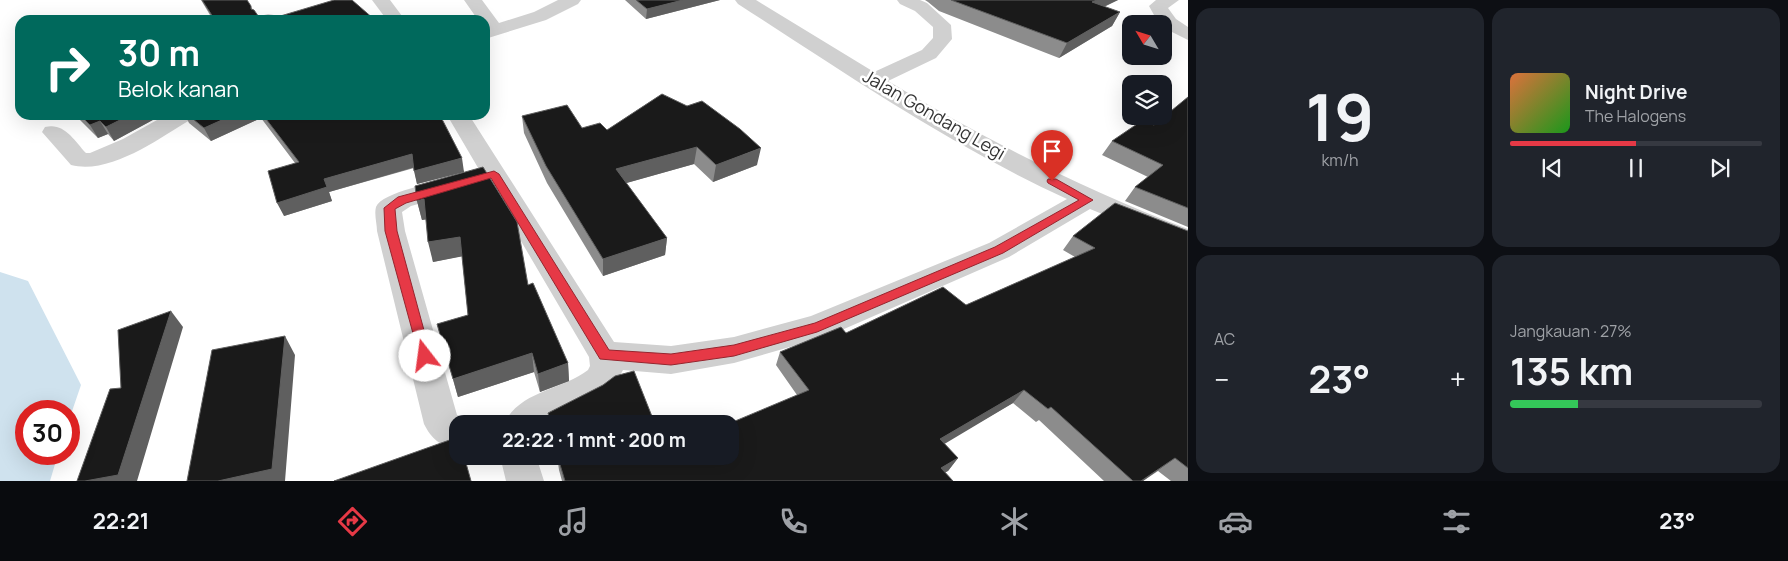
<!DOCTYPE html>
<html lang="id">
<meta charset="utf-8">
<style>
:root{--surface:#171b24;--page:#20242c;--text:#f1f3f6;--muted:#9ea1a6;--line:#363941;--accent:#e63946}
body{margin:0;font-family:Manrope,sans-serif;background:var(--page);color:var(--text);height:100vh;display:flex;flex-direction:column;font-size:19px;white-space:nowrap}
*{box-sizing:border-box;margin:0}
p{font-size:16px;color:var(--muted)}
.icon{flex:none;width:28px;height:28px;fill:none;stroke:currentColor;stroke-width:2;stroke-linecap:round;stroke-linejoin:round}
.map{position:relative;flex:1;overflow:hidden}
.panel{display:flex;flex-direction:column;gap:8px;padding:8px;background:#0d0f14;width:600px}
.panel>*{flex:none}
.hud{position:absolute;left:15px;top:15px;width:475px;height:105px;border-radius:15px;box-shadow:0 5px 20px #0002;background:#00695c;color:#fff;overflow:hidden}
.needle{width:32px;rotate:308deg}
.buttons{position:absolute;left:1122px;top:15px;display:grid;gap:10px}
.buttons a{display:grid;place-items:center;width:50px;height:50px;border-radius:10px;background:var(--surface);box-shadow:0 5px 20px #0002;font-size:25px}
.speed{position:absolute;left:15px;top:400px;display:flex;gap:10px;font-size:25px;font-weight:700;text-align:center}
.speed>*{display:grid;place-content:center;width:65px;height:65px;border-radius:50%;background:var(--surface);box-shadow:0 5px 20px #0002;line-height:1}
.speed .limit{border:8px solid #d22;background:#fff;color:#111}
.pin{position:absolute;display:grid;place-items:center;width:42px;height:42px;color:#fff;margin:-51px -21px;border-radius:50% 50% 50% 0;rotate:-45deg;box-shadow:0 0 5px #0007}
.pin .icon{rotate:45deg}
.me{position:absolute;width:55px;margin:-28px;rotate:345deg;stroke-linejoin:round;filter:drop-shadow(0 0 4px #0008)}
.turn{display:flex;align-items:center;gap:18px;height:105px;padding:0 20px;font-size:22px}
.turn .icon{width:65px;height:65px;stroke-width:2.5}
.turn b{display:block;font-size:35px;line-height:42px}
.big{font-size:38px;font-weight:700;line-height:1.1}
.panel .widget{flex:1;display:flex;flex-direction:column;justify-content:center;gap:8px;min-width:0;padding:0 18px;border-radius:15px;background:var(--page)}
.panel .dial{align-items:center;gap:0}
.dial b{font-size:65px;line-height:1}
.song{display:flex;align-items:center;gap:15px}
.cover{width:60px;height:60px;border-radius:8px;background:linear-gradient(135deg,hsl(20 70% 55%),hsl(120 70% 35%))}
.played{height:5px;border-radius:2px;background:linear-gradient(90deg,var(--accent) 50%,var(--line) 50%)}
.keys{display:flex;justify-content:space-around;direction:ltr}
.heat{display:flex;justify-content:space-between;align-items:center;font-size:28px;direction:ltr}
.charge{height:8px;border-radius:4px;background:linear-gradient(90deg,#34c759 27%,var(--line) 0)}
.panel .tiles{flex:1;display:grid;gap:8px;grid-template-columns:repeat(2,1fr)}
.trip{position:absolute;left:449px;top:415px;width:290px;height:50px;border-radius:15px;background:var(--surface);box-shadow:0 5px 20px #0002;font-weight:700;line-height:50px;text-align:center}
.menu{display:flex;height:80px;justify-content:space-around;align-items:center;background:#090b0e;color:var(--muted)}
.menu .icon{width:35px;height:35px}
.menu .current{color:var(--accent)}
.menu b{font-size:22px;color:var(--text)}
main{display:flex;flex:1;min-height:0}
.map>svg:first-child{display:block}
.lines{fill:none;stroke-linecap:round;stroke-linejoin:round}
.river{fill:#cfe2ee;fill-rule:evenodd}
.minor{fill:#d0d0d0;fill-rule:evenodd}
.wall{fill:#8c8c8c}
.shaded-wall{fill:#5f5f5f}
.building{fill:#1a1a1a;stroke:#5f5f5f}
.route{fill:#e63946;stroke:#96252e}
.labels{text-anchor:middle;stroke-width:5;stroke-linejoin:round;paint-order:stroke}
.street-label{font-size:18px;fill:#333;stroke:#fff}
</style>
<main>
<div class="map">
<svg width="1188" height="481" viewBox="0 0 1188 481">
<rect width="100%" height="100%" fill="#fff"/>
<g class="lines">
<path class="river" d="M0,272l28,9 53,104 -12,35v-9h-43v43h32l-8,27h-50z"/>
<path class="minor" d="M372,0h18l15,20h-18z
M464,0h18l17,23 35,-11 24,-12h23l-3,4 -32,16 -61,19v-19h-7z
M735,0h21l118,72 48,-22 11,-12v-11l-18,-16 -15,-7 -3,-4h23l7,3 24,22 1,14 -16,19 -48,23c96,58 195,108 300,148v20l-98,-40 -81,48 -181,79 -94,27 -63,11 -48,-4 -11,20 -10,7 -54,27h-44c15,-33 58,-34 84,-54l2,-4 -1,-9 -142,-242h22l145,227 57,4 63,-9 77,-21 178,-73 78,-44c-116,-53 -222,-126 -329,-195z
M1156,0h23l-11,8 8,11 12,8v13l-24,-12v-4h-5l-10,-18z
M268,14l6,1 3,4 -20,1 3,-4z
M166,115h27l-3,5c-32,19 -80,55 -119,45l-29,-33 3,-5c19,-5 29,13 41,26h4l33,-14z
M453,178l9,2 4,6 -4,6 -51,14 -9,6 3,19 52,184 14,5 1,4h-14v24c-17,0 -27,-10 -34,-24l-47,-193c0,-7 -3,-17 -1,-24 6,-15 61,-25 77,-29z
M500,456h36l8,25h-38z"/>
</g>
<path class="wall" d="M201,0h46l6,10 8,10h-48z
M625,0h95l-74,19z
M925,0h193l-14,7 16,5 -8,14 -53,32 -120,-47 -11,-9z
M662,94l95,71 -44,17 -19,-18 -68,19 41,55 -2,17 -62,21 -56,-93 -23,-50 -2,-17 60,12 25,2z
M1188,97v130l-63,-26 10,-14 13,-10 -46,-22 10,-14 42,-16z
M75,115h87l-48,26 -6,-7 -10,4z
M185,115h254l25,57 -47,12 -3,-16 -85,24 3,9 -48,15 11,-53 -34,-45 -50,23 -22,-18z
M417,201l111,84 40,78 1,18 -29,11 -6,-20 -76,25 -21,-73 31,-9 -6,-59 -29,6 -7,-43 -4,1z
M1188,231v250h-17l-13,-10 -15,10h-39l-65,-61 -3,2 -23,-19 -69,40 14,15 -10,13 -3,1 8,9h-391l-3,-11 -2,-14h173l67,-61 -21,-30 4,-13 66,-19 120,-28 109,-48 -12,-7 10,-14z"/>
<path class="shaded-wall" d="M683,0h37l-74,19 1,-10z
M1097,0h21l-34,16 8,-14z
M1120,12l-8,14 -53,32 8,-15z
M130,115h32l-48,26 -8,-14z
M233,115h27l1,3 -50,23 -7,-13z
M100,121l8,13 -10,4 -8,-13z
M697,147l-3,17 -78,22v-17z
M761,148l-4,17 -44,17 3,-17z
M412,154l3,13 -86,25 3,9 -48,15 -7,-13 47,-24z
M462,158l2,14 -47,12 -3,-13z
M424,199l5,20 -7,1 -5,-19z
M460,237l4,19 -31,6 -5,-20z
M667,238l-2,17 -62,21v-17z
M171,311l12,16 -46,154h-52z
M285,336l10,19 -10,126h-67z
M532,353l2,19 -76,25 -5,-18z
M568,363l1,18 -29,11 -2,-18z
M1024,390l-11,13 -82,49 9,-13z
M958,458l-10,13 -17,9 10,-12z
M1175,458l-32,23h-2z"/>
<path class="building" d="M202,0h45l4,6v3l3,1 7,10h-46z
M334,0h18l23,20h-108z
M636,0h47l-36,9z
M951,0h146l-5,2 28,10 -53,31z
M662,94l25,12 15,-5 38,28 21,19 -45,17 -19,-18 -81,22 51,69 -64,21 -57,-93 -24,-50 45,-11 15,23 18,-5 7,7z
M1188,97v111l-53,-21 28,-22 -51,-24 31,-21 11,5z
M80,115h50l-24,12 -6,-6 -10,4z
M188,115h45l-29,13z
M263,115h176l4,6 19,37 -48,13 -2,-17 -88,25 3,8 -50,16 -9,-32 31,-9z
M483,167l34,55 11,63 5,-2 35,80 -30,11 -6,-21 -79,26 -16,-55 31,-9 -8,-78 -32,5 -4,-43 -7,2 -2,-15z
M1115,203l73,28v237l-13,-10 -34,23h-8l-82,-74 -3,2 -24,-19 -84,49 18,19 -17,10 12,13h-388l-7,-23 2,-2h170v-32h-2l81,-34 -29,-38 61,-25 5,6 97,-46 23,18 129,-57 -22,-12z
M171,311l-53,164 -33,6h-8l33,-92 11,-1 -3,-58z
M285,336l-13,133 -54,12h-31l25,-131z
M634,371l21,53h-104l-3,-11 55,-28 12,-9z
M458,437v19h6l7,25h-137z"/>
<path class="route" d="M494,171l5,3 110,176 62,4 63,-9 81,-22 180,-76 84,-47 -31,-17 -1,-2 1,-2h8l37,21 -90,53 -186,79 -83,24 -63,9 -71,-6 -109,-181 -85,25 -11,6 2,22 34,125 -2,3 -4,2 -5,-2 -35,-128 -1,-23 14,-11z"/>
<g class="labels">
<g class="street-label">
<text transform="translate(934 115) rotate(30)" y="6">Jalan Gondang Legi</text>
</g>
</g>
</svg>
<div class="buttons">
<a><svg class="needle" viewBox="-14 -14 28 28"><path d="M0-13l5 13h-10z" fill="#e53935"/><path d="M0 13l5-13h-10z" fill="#9ea1a6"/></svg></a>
<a><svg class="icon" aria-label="layers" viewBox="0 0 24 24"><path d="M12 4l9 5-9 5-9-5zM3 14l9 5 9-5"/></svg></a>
</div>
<div class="speed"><div class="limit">30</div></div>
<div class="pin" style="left:1052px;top:181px;background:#d93025"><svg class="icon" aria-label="arrive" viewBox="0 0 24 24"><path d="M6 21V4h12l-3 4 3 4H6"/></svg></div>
<svg class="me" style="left:425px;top:356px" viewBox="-20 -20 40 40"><circle r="19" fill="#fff"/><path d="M0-13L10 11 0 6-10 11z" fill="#e63946"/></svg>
<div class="trip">22:22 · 1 mnt · 200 m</div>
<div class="hud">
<div class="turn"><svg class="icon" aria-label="right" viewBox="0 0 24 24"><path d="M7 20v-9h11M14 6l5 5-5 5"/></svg><div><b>30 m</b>Belok kanan</div></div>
</div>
</div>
<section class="panel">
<div class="tiles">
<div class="widget dial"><b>19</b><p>km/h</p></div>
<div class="widget">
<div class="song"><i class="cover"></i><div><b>Night Drive</b><p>The Halogens</p></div></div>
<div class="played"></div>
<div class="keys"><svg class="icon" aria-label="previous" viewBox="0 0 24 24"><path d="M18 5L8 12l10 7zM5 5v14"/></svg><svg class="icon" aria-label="pause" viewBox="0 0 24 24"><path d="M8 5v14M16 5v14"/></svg><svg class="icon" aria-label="next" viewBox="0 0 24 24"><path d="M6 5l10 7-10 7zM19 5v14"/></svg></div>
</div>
<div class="widget"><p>AC</p>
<div class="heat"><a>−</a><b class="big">23°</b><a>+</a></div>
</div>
<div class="widget"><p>Jangkauan · 27%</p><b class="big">135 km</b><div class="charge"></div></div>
</div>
</section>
</main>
<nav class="menu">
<b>22:21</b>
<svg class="icon current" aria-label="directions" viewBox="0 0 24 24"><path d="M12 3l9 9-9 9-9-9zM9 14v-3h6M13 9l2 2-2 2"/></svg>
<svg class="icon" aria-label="music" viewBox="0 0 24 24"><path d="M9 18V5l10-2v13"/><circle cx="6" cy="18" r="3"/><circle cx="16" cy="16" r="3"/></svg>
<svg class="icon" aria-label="phone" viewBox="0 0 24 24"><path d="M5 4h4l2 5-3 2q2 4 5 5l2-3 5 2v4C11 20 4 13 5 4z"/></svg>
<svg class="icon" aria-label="climate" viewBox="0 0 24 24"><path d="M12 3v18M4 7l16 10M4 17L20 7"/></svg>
<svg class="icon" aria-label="car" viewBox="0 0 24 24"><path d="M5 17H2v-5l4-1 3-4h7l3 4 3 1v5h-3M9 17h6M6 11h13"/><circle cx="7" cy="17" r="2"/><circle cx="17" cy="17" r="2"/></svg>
<svg class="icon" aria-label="filters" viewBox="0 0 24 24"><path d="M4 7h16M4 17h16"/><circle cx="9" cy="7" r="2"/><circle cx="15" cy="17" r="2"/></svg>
<b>23°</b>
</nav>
